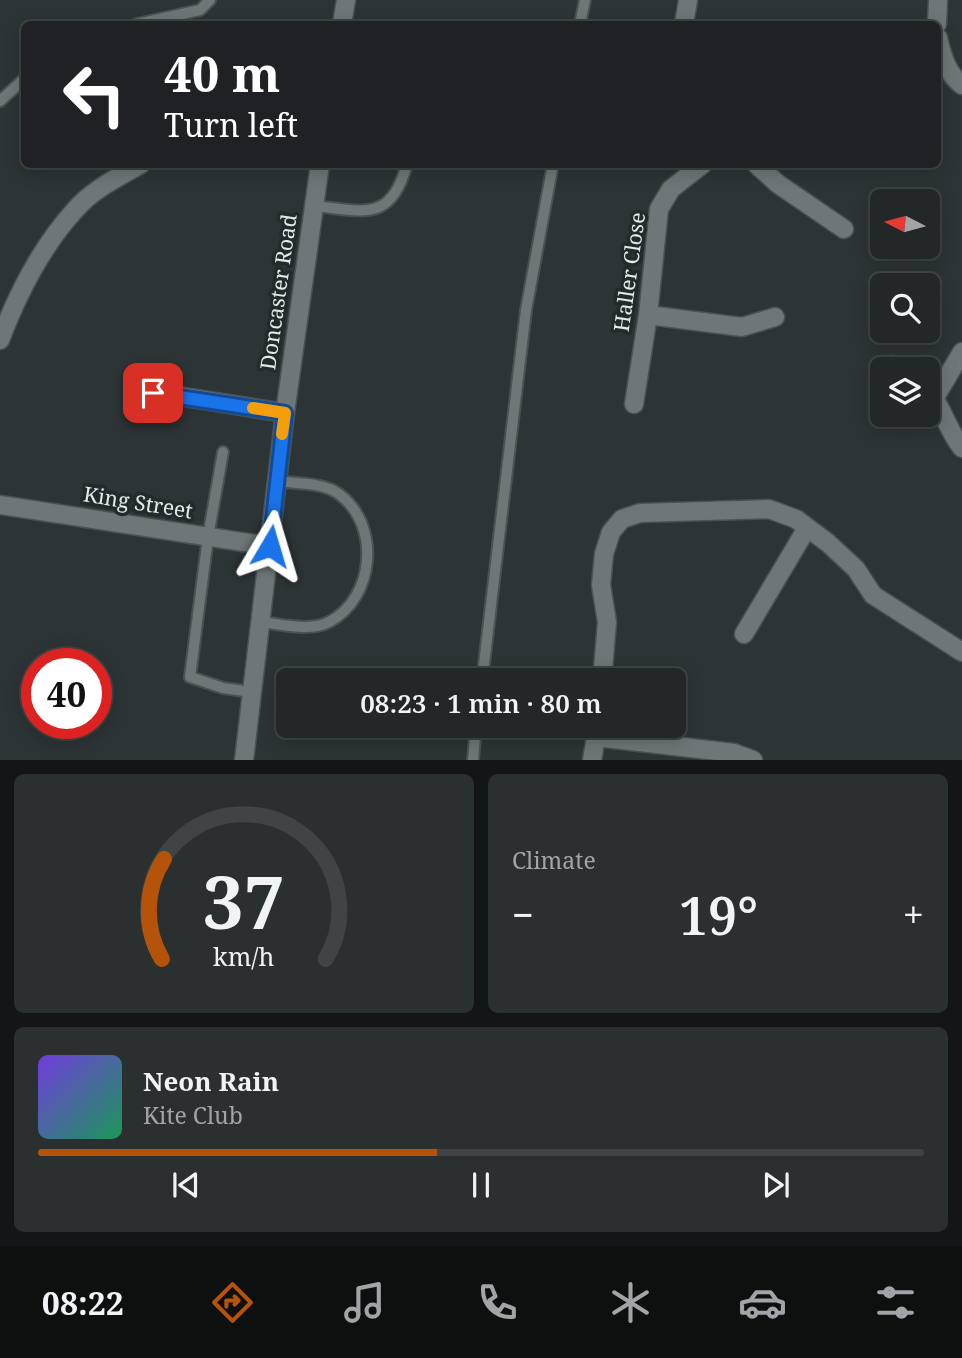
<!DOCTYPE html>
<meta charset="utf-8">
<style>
:root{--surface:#222728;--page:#2a2f30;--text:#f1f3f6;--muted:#a2a5a8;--line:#3f4445;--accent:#b45309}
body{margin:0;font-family:"Noto Serif",serif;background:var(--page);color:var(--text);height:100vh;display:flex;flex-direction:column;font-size:26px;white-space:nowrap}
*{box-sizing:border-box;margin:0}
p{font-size:23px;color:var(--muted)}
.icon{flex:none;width:38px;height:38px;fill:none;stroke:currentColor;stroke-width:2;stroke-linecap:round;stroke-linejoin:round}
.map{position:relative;height:760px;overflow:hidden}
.drawer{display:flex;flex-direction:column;gap:14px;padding:14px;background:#131516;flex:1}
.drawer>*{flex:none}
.guide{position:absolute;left:21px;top:21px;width:920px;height:147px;border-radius:10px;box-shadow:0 4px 18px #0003,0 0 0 2px var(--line);background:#202124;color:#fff;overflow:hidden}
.needle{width:46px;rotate:276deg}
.buttons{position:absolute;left:870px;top:189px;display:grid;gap:14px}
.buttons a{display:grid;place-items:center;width:70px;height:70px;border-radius:10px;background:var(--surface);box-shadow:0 4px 18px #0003,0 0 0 2px var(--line);font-size:35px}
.speed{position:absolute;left:21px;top:648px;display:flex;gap:14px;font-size:35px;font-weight:700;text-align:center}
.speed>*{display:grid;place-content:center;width:91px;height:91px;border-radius:50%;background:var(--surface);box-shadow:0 4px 18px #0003,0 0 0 2px var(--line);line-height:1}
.speed .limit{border:10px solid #d22;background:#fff;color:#111}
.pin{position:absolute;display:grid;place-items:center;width:60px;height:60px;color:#fff;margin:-30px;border-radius:14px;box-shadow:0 4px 10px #0006}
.me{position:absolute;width:77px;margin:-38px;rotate:7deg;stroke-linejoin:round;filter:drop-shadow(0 0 5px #0008)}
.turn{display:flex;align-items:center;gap:24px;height:147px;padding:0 28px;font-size:32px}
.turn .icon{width:91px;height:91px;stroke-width:2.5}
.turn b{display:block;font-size:49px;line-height:60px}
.big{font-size:52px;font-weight:600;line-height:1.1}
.drawer .card{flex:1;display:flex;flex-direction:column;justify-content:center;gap:10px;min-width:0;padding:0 24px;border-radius:10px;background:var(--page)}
.drawer .dial{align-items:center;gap:0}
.dial svg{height:182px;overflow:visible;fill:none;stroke:var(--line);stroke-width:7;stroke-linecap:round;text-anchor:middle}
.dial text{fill:var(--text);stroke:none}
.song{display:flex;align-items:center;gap:21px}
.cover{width:84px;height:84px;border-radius:10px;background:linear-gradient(135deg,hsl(260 70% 55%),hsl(150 70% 35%))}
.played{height:7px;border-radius:4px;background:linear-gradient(90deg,var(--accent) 45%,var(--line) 45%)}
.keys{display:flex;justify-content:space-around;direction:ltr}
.heat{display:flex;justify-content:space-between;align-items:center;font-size:38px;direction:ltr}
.drawer .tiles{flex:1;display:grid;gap:14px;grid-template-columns:1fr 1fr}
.card:last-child{grid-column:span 2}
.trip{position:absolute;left:276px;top:668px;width:410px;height:70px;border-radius:10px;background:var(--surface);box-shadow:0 4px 18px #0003,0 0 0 2px var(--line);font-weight:600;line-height:70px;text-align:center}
.tab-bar{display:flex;height:112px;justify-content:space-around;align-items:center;background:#0e1010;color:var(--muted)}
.tab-bar .icon{width:49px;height:49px}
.tab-bar .selected{color:var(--accent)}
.tab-bar b{font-size:32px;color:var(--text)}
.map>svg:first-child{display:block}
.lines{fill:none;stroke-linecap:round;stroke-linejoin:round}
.lane-casing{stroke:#4b5051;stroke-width:14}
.street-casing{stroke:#4b5051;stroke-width:21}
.secondary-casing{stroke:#4b5051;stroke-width:21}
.lane{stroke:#6e7677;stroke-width:10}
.street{stroke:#6e7677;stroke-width:18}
.secondary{stroke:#6e7677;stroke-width:18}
.route-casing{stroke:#114b97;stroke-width:18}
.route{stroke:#1a73e8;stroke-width:12}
.slow{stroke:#f59e0b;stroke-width:12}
.labels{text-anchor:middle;stroke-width:7;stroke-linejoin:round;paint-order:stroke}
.street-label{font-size:21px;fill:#e4e8e8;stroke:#232a2b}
</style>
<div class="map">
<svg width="962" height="760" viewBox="0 0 962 760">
<rect width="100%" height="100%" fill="#2d3435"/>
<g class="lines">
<g class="lane-casing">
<path id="lane" d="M137,24l63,-14 10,-10
M580,24l5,-24
M0,101l24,-22
M314,206c50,5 77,17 93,-42
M223,452l-15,85 -18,140 33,11 29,4
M260,622c21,2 50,10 69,0 46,-24 52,-97 10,-128 -16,-12 -43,-10 -62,-13
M482,681l44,-371 27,-146
M473,760l3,-34"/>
</g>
<g class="street-casing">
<path id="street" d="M684,24l4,-24
M937,24l1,-24
M938,38c4,17 9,36 24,47
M756,164l22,20 66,45
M648,315l94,12 33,-10
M0,340c18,-47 41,-93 75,-130 17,-20 43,-33 66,-46
M893,365l7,4
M928,390c15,17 19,40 34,58
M153,392l132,21
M934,399l28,-47
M634,404l14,-89 11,-106 12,-20 32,-25
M0,505l269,41
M744,634l63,-106
M602,681l5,-59 -6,-37 3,-31 7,-22 11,-13 18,-6 129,-4 27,10 32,24 28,26 17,26 89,57
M598,726l-2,11 138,16 19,7
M592,760l4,-23"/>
</g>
<g class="secondary-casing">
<path id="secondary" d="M342,24l4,-24
M244,760l41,-347 35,-249"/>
</g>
<use href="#lane" class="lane"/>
<use href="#street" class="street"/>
<use href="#secondary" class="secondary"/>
</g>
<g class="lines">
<g class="route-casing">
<path id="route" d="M153,393l132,20 -15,133"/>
</g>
<use href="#route" class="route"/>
<path class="slow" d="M253,408l32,5 -3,21"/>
</g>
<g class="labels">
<g class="street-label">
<text transform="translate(630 272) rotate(-82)" y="7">Haller Close</text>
<text transform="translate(279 292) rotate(-82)" y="7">Doncaster Road</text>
<text transform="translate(138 503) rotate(9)" y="7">King Street</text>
</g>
</g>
</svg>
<div class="buttons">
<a><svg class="needle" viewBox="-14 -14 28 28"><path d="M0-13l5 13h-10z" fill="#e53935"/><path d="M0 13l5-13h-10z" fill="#a2a5a8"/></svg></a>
<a><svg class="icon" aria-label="search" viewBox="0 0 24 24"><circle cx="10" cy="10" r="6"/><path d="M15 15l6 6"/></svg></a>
<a><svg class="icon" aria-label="layers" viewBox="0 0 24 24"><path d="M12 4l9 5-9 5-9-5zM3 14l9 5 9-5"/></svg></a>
</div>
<div class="speed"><div class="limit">40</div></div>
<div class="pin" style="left:153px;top:393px;background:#d93025"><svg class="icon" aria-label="arrive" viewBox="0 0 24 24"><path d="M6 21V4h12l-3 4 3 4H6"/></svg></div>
<svg class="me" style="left:270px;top:546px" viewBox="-20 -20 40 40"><path d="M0-17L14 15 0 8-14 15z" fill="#1a73e8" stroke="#fff" stroke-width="4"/></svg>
<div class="trip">08:23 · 1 min · 80 m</div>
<div class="guide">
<div class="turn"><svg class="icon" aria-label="left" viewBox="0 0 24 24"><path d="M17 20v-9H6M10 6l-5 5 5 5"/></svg><div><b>40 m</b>Turn left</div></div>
</div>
</div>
<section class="drawer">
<div class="tiles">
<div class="card dial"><svg viewBox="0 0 100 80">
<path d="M14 69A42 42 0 1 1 86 69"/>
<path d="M14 69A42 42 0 0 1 15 25" stroke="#b45309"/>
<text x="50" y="56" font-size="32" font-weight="700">37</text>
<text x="50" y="72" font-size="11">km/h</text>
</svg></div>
<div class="card"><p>Climate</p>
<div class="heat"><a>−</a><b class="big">19°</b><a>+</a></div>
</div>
<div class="card">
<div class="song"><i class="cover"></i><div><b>Neon Rain</b><p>Kite Club</p></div></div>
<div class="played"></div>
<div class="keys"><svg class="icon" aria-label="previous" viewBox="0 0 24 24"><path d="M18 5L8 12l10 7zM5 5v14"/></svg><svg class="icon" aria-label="pause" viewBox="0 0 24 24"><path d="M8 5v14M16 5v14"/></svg><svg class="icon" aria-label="next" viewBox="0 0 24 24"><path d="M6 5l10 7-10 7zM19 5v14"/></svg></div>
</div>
</div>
</section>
<nav class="tab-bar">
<b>08:22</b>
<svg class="icon selected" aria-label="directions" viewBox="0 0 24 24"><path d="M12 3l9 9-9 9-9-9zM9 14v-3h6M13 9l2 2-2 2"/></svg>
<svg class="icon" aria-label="music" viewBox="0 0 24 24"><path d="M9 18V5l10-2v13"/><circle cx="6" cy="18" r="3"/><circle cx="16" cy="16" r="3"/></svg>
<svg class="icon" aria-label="phone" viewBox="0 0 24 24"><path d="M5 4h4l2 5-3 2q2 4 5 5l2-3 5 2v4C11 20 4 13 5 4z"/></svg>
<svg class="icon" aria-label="climate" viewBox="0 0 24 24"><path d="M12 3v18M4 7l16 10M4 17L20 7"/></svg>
<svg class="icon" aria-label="car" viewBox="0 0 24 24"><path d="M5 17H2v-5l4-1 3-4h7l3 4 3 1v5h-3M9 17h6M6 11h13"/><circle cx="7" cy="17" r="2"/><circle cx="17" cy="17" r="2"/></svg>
<svg class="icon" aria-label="filters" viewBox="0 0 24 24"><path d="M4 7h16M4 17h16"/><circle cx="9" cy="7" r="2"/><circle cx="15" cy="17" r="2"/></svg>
</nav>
